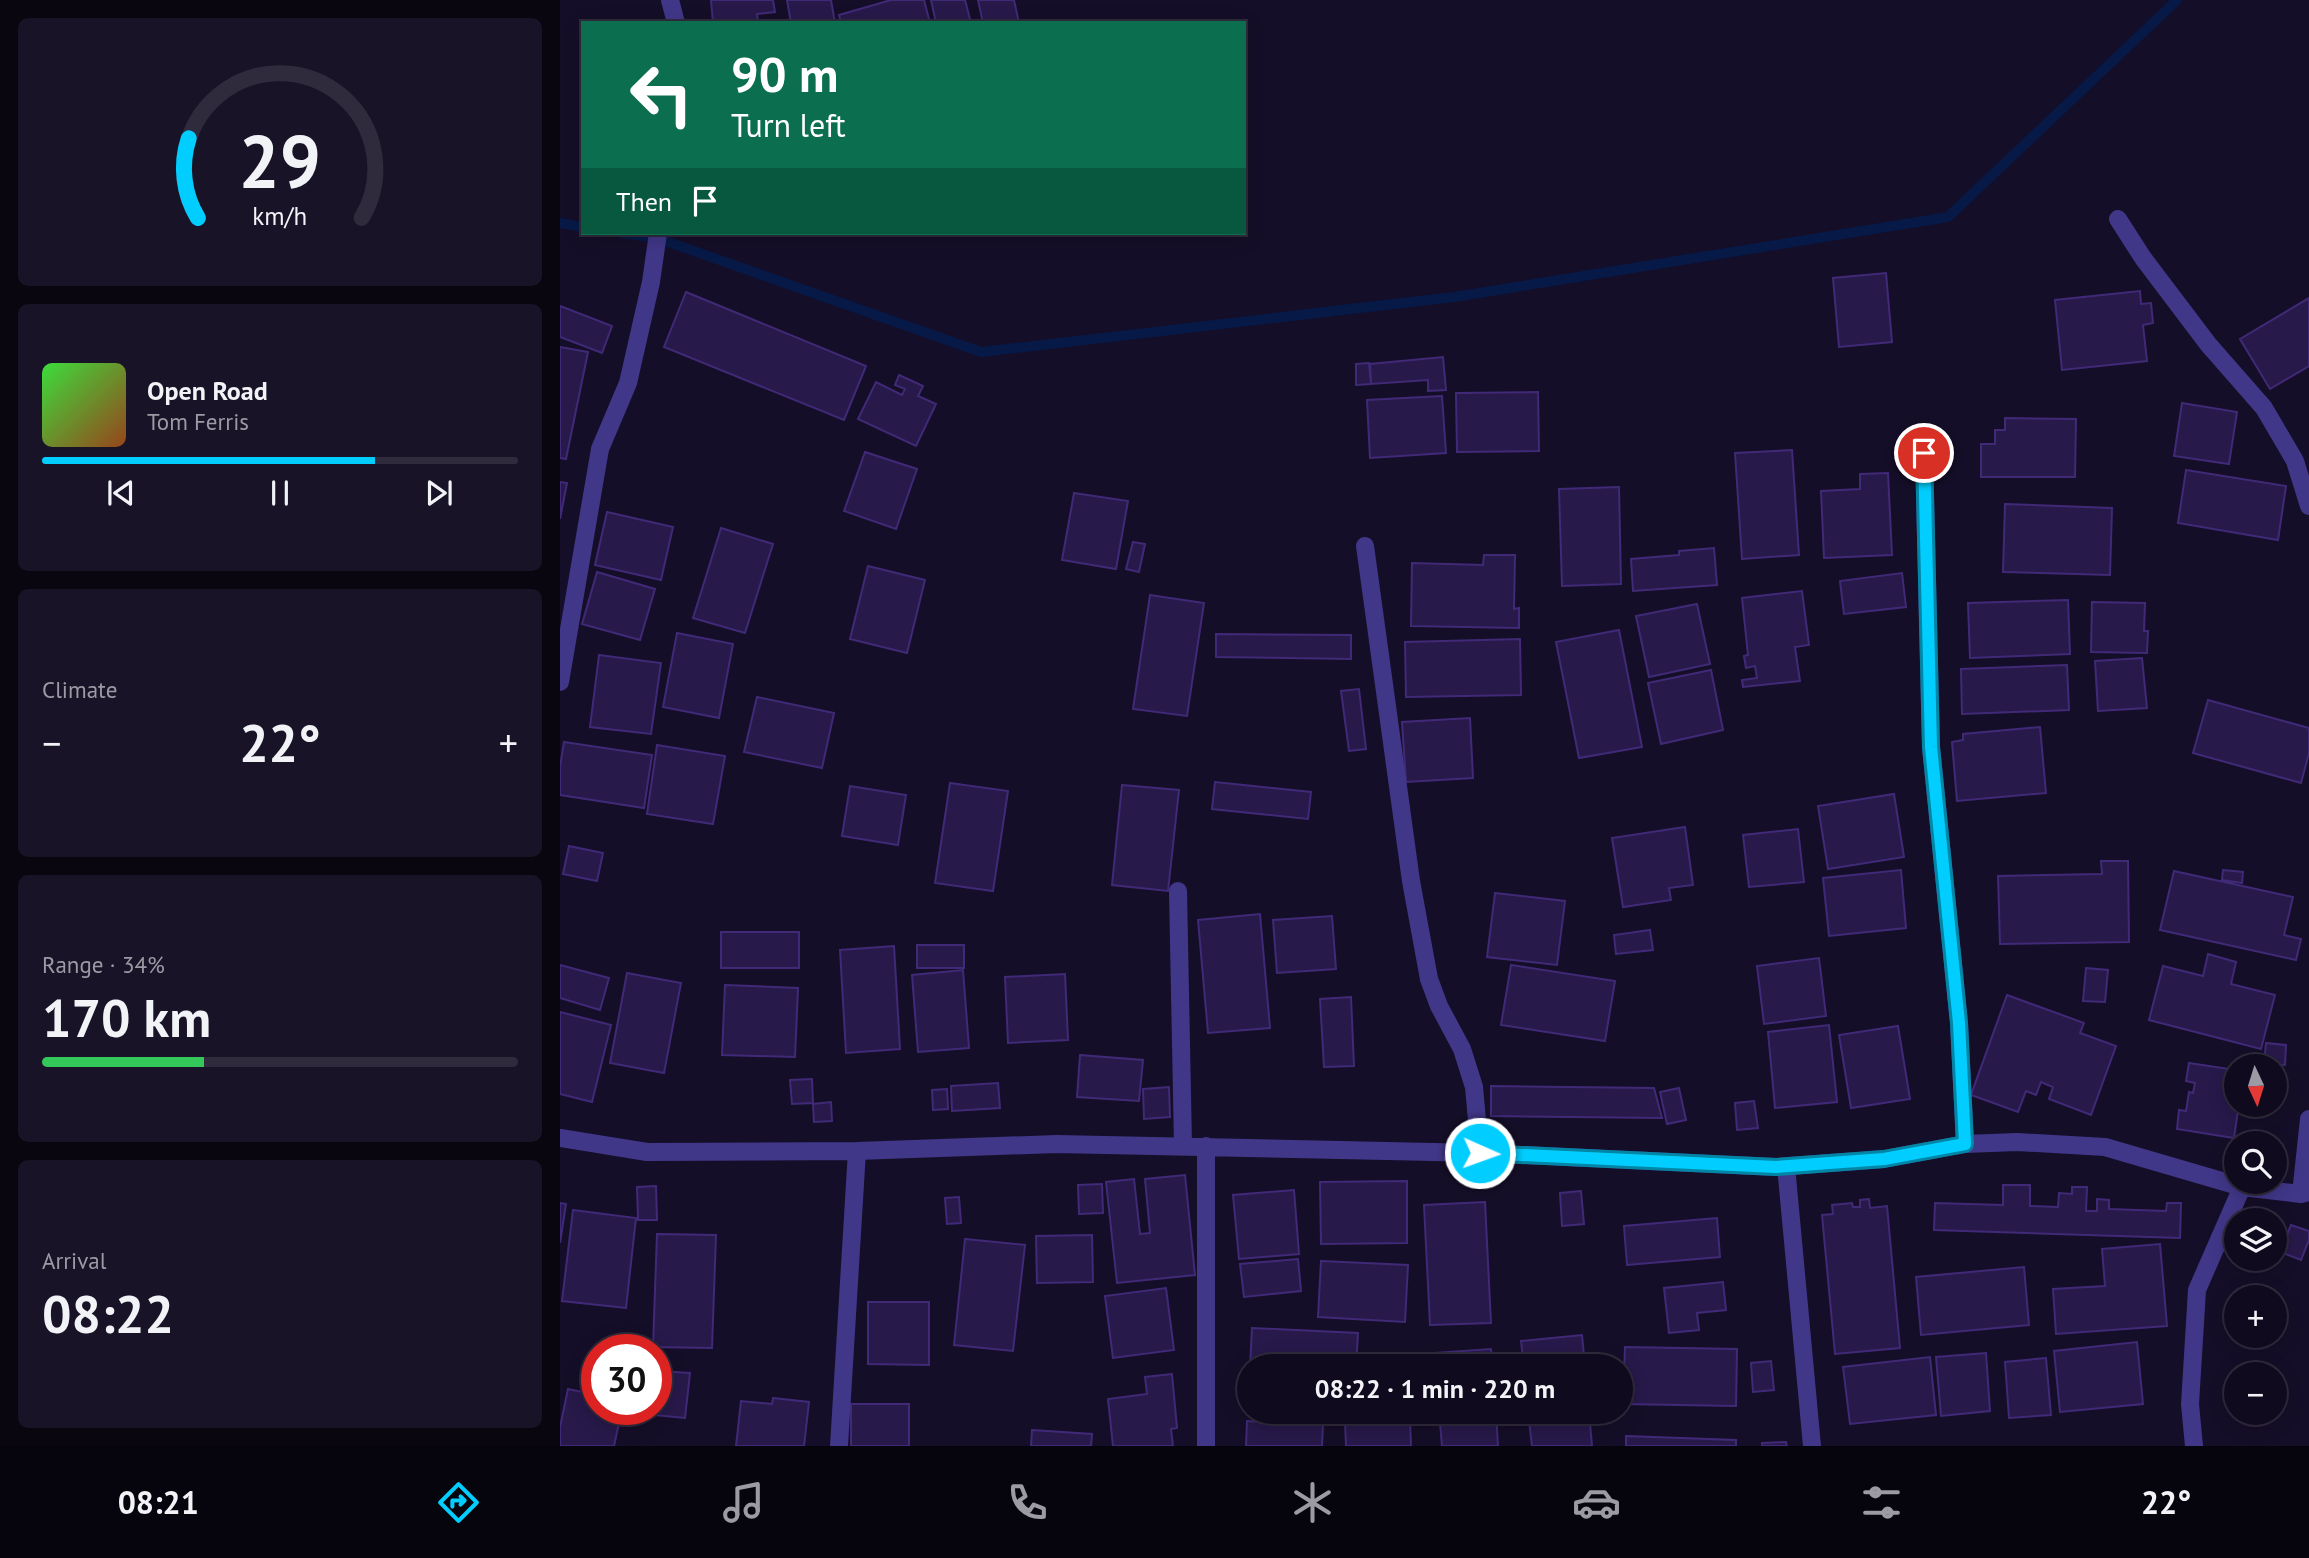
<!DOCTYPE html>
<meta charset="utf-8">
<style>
:root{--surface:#100a1e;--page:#191327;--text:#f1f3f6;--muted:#9c9aa4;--line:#302b3c;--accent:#01ceff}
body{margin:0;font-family:"PT Sans",sans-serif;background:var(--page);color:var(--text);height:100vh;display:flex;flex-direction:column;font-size:26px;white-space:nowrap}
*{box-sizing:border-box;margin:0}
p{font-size:23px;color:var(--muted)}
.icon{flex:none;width:38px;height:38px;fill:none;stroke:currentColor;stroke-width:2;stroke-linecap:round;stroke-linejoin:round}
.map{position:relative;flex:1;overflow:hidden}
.sheet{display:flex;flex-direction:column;gap:18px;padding:18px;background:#090610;width:560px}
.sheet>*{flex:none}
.guide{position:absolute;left:21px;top:21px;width:665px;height:214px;border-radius:0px;box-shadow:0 4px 18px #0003,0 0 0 2px var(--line);background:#0b6e4f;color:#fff;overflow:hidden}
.needle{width:46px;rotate:176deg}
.fabs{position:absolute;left:1664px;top:1054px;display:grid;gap:14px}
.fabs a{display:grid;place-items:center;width:63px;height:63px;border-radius:50%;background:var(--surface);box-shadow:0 4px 18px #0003,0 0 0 2px var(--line);font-size:35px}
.speed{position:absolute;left:21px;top:1334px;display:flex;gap:14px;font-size:35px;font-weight:700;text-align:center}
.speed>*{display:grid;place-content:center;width:91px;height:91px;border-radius:50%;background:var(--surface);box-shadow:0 4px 18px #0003,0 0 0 2px var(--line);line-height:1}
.speed .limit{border:10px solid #d22;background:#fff;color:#111}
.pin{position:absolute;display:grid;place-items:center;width:60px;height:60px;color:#fff;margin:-30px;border:4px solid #fff;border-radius:50%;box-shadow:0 2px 7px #0007}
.me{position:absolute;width:77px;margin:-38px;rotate:92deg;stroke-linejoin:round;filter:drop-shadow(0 0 5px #0008)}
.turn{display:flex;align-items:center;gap:24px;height:147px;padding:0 35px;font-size:32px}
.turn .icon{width:91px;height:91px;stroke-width:2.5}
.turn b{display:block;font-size:49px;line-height:60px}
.then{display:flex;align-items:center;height:66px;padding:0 35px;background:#0003;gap:14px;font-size:26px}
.big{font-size:52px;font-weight:600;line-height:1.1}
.sheet .card{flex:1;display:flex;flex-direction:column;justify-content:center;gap:10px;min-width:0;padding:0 24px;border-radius:10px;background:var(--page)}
.sheet .dial{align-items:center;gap:0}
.dial svg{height:182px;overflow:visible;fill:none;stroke:var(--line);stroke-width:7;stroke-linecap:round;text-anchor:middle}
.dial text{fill:var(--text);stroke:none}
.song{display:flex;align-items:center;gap:21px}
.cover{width:84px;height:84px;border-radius:10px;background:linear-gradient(135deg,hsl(120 70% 55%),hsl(20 70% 35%))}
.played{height:7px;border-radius:4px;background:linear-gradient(90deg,var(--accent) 70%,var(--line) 70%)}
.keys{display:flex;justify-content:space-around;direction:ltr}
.heat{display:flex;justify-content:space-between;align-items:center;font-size:38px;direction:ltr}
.charge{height:10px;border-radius:5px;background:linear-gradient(90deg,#34c759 34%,var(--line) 0)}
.trip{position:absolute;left:677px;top:1354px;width:396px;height:70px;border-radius:35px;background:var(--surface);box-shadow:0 4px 18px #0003,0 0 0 2px var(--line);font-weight:600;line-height:70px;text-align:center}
.tab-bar{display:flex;height:112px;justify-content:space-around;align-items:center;background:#06040c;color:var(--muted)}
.tab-bar .icon{width:49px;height:49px}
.tab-bar .current{color:var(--accent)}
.tab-bar b{font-size:32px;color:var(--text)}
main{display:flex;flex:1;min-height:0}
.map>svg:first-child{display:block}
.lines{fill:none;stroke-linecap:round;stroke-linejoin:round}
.stream{stroke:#071947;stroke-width:10}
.building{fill:#27194a;stroke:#402a77;stroke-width:2}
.minor{stroke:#413789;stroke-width:18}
.route-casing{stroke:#0186a6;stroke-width:18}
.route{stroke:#01ceff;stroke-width:12}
</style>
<main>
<section class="sheet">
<div class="card dial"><svg viewBox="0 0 100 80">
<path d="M14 69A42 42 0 1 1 86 69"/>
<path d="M14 69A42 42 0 0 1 10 34" stroke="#01ceff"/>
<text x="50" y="56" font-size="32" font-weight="700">29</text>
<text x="50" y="72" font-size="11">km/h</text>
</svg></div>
<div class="card">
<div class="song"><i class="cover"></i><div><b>Open Road</b><p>Tom Ferris</p></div></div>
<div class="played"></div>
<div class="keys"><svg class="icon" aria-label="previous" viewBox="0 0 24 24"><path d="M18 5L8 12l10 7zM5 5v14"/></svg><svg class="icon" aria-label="pause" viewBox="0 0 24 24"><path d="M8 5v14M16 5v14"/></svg><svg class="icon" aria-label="next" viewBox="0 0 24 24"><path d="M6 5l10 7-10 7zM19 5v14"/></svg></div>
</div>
<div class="card"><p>Climate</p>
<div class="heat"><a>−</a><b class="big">22°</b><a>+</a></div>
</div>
<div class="card"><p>Range · 34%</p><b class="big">170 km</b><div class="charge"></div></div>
<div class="card"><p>Arrival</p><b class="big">08:22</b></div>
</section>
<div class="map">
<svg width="1749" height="1446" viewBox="0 0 1749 1446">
<rect width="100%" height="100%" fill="#150e28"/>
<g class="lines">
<path class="stream" d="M0,223l23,4
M61,233l36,5 324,114 473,-55 494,-80 229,-217"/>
</g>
<path class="building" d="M151,0h62l2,12 -18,2 1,9h-45z
M227,0h44l4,23h-44z
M331,0h33l6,23h-89l-2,-8z
M371,0h34l6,23h-35z
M418,0h36l5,23h-36z
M1326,273l6,69 -53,5 -6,-69z
M1580,291l1,13 10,-1 2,20 -10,2 4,36 -85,9 -7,-70z
M126,292l180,74 -22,54 -180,-73z
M1749,298v68l-39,23 -30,-50z
M0,306l52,20 -10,27 -42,-16z
M0,347l28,5 -22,107 -6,-1z
M883,357l3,33 -18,1v-11l-57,4 -1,-20z
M809,363l2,21 -15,1v-21z
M339,375l24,11 -5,10 18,8 -20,42 -58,-27 18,-37 26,13 3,-6 -10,-4z
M978,392l1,59 -82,1 -1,-59z
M882,396l4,57 -76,5 -3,-58z
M1622,403l55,9 -8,52 -55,-8z
M1445,418l71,1 -1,58h-94v-33h14v-14h10z
M1232,450l7,105 -57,4 -7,-106z
M305,452l52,17 -21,60 -52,-18z
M1626,470l100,16 -8,54 -100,-17z
M1328,473l4,82 -68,3 -3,-67 39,-2v-15z
M0,482l7,1 -7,36z
M1059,487l2,97 -59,2 -3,-97z
M514,493l54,8 -12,68 -54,-9z
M1445,504l107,4 -2,67 -107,-3z
M47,512l66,15 -12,53 -66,-15z
M161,528l52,16 -28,89 -52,-15z
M573,542l12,2 -6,28 -13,-3z
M1154,548l3,37 -84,6 -2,-32 48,-4v-4z
M924,555h31l-1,54 5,-1v20l-108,-2 1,-63 71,2z
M308,566l57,14 -18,73 -57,-14z
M37,572l58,17 -15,51 -58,-16z
M1342,573l4,34 -62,7 -4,-33z
M1242,591l7,54 -14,2 5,34 -57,6 -1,-7 15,-2 -2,-12 -9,2 -2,-12 4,-1 -6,-57z
M590,595l54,8 -17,113 -54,-7z
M1508,600l2,54 -100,4 -2,-55z
M1532,602l53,1 -1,28h4l-1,22 -56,-1z
M1137,604l13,60 -61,13 -13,-61z
M1059,630l23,117 -63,11 -23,-116z
M117,633l56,11 -14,74 -56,-11z
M656,634l135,1v24l-135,-2z
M960,639l1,56 -115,2 -1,-55z
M39,655l62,8 -10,71 -61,-7z
M1582,658l5,50 -49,3 -3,-50z
M1507,665l2,45 -107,4 -1,-45z
M1151,670l12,60 -62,14 -13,-61z
M799,689l7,60 -17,2 -8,-60z
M197,697l77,16 -12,55 -78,-16z
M1648,700l101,28v25l-8,30 -108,-30z
M910,718l3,60 -67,4 -4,-60z
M1480,727l6,66 -89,8 -5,-59 11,-2v-6z
M4,742l88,13 -8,53 -84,-13v-28z
M97,745l68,11 -12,68 -66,-10z
M655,782l96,10 -3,27 -96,-10z
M390,783l58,8 -15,100 -58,-8z
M562,785l57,5 -11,101 -56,-6z
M290,786l56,9 -8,50 -56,-9z
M1334,794l10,63 -76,12 -10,-63z
M1125,827l8,58 -24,3 2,12 -48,7 -11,-69z
M1238,829l6,53 -55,5 -6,-52z
M9,846l34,7 -6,28 -34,-7z
M1541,861h27l1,81 -129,2 -2,-68 104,-2z
M1341,870l5,58 -77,8 -6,-58z
M1663,870l20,2 -1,11 -20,-3z
M1614,871l119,26 -9,38 17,4 -5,21 -136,-30z
M935,893l70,8 -8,64 -70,-8z
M700,914l10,114 -62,5 -10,-113z
M772,916l4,53 -59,4 -4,-53z
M1090,930l3,20 -37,4 -2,-19z
M161,932h78v36h-78z
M357,945h47v23h-47z
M334,946l6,103 -54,4 -6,-103z
M1648,954l28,8 -5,22 44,11 -14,54 -112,-29 14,-54 40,10z
M1259,958l7,58 -62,8 -7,-58z
M0,965l49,13 -9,32 -40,-12z
M951,965l104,16 -10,60 -104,-16z
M1526,968l22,2 -3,32 -22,-1z
M403,970l6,78 -51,4 -6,-77z
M67,973l54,10 -17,90 -54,-10z
M505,974l3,66 -60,3 -3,-66z
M165,985l73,3 -3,69 -73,-2z
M1447,995l77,28 -4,10 36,13 -25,69 -42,-16 4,-12 -12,-5 -5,13 -10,-4 -8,21 -47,-17z
M791,997l3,69 -30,1 -4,-68z
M0,1012l51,13 -19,77 -32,-8z
M1269,1025l8,77 -62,6 -7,-76z
M1338,1026l12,73 -59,9 -12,-73z
M1706,1043l20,2 -1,20 -21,-1z
M520,1055l63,5 -4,41 -62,-4z
M1629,1063l47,7v34h3l-5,34 -57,-9 2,-19 7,1 3,-19 4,1 2,-10 -9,-2z
M252,1079l1,24 -21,1 -2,-24z
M438,1083l2,25 -48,3 -1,-25z
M931,1086l163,2 8,30 -171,-2z
M609,1087l1,30 -26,2 -1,-30z
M1119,1088l7,32 -19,4 -7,-32z
M387,1089l1,20 -15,1 -1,-20z
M1194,1101l4,27 -21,2 -2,-27z
M271,1102l1,19 -18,1 -1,-18z
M625,1175l10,100 -78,8 -11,-101 28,-3 6,55 10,-1 -5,-54z
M847,1181v62l-86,1 -1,-62z
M542,1184l1,29 -24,1 -1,-29z
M1443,1185h27v21l28,1 1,-14 13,1v-7h15l-1,24h11v-12l12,1v9l57,2 1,-8h14l-1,35 -246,-8 1,-27 68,2z
M96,1186l1,34h-19l-1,-33z
M734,1190l5,64 -60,5 -6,-64z
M1021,1191l3,33 -22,2 -2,-33z
M399,1197l2,26 -14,1 -2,-26z
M1309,1199l1,9 17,-2 13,142 -65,6 -13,-139 11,-1 -1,-9 20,-2 1,4h7v-7z
M925,1202l6,121 -61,2 -6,-120z
M0,1203l6,1 -6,39z
M13,1210l63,8 -10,90 -64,-7z
M1157,1218l3,39 -93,8 -3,-39z
M1731,1225l18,6v9l-8,20 -21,-8z
M97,1234l59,1 -4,113 -59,-1z
M532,1235l1,47 -56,1 -1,-47z
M405,1239l60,6 -12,106 -59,-6z
M1600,1244l7,82 -111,8 -3,-45 52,-3 -3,-37z
M738,1259l3,32 -57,6 -4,-33z
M761,1261l87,4 -3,57 -87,-5z
M1464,1267l5,58 -108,10 -5,-58z
M1163,1282l3,28 -29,3 2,17 -30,3 -5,-45z
M606,1288l8,62 -61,8 -8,-62z
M308,1302h61v63l-61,-1z
M692,1328l106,5 -2,34h-106z
M1022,1335l3,32h-61l-3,-26z
M1577,1342l6,62 -83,8 -6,-61z
M1065,1347l112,2 -1,57 -113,-2z
M931,1349l2,18h-57l-1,-14z
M1426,1353l4,58 -49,5 -5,-59z
M1370,1357l6,58 -86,9 -7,-57z
M1486,1358l5,57 -42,3 -4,-56z
M1211,1361l3,29 -21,2 -2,-29z
M96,1371l34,2 -5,45 -40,-4v-5h11z
M612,1374l5,54 -6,1 2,17h-60l-5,-47 39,-5 -2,-17z
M8,1389l29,6v14h25l-8,37h-54v-19z
M213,1398l36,4 -5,44h-68l5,-45 31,3z
M291,1404h58v42h-58z
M879,1412h57l2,34h-56z
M968,1412h61l3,34h-60z
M850,1419l1,27h-65l-1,-25z
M687,1421l76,4 -1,21h-76z
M472,1430l60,4 -1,12h-60z
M1066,1436l110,4v6h-110z
M1226,1442l1,4h-25v-3z"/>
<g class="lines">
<path class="minor" d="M110,0l6,23
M1558,219l25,39 65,86 56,64 31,53 14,45
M1364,453l7,294 28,276 6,121
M805,546l46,335 18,98 10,27 23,43 12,38 6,66
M0,682l40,-233 28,-66 23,-101 7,-49
M618,891l5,255
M0,1138l87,14 210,-1 200,-7 423,9 296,14 108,-8 81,-15 52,-2 88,5 137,40 59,7 8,-2
M1226,1166l26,280
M1741,1194l8,-75
M279,1446l18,-295
M646,1446v-300
M1634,1446l-4,-42 7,-114 45,-103"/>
</g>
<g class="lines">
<g class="route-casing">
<path id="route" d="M920,1153l296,14 108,-8 81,-15 -6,-121 -28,-276 -7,-294"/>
</g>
<use href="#route" class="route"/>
</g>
</svg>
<div class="fabs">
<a><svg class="needle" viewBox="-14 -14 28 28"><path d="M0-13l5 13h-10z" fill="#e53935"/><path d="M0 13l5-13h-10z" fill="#9c9aa4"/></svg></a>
<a><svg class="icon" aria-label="search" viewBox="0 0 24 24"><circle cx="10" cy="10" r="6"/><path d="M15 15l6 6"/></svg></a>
<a><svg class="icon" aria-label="layers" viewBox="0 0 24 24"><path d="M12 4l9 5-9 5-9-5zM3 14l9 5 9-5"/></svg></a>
<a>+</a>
<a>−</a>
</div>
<div class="speed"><div class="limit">30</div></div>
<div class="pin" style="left:1364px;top:453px;background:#d93025"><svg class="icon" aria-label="arrive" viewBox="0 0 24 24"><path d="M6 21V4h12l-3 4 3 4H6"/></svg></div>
<svg class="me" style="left:920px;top:1153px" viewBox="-20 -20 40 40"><circle r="17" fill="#01ceff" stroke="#fff" stroke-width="3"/><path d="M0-11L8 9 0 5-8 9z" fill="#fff"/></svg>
<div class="trip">08:22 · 1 min · 220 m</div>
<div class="guide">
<div class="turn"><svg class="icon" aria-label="left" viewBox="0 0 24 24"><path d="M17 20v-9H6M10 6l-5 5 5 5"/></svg><div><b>90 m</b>Turn left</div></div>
<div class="then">Then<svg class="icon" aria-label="arrive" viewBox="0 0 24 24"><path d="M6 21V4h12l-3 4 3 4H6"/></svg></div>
</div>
</div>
</main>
<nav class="tab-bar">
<b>08:21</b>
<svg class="icon current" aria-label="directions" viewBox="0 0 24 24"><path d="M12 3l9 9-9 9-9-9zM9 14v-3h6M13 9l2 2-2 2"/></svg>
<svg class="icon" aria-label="music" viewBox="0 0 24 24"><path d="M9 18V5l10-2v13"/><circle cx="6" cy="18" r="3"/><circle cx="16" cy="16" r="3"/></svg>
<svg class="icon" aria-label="phone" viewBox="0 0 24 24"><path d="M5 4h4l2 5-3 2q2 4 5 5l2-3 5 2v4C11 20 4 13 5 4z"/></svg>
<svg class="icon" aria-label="climate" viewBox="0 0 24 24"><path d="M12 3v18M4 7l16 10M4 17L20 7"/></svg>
<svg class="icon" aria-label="car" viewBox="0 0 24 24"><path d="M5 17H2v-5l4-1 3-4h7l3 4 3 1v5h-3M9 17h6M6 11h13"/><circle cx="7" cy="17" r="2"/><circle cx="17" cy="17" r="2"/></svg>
<svg class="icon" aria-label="filters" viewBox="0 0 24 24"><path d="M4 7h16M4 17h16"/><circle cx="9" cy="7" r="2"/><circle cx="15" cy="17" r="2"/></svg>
<b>22°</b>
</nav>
